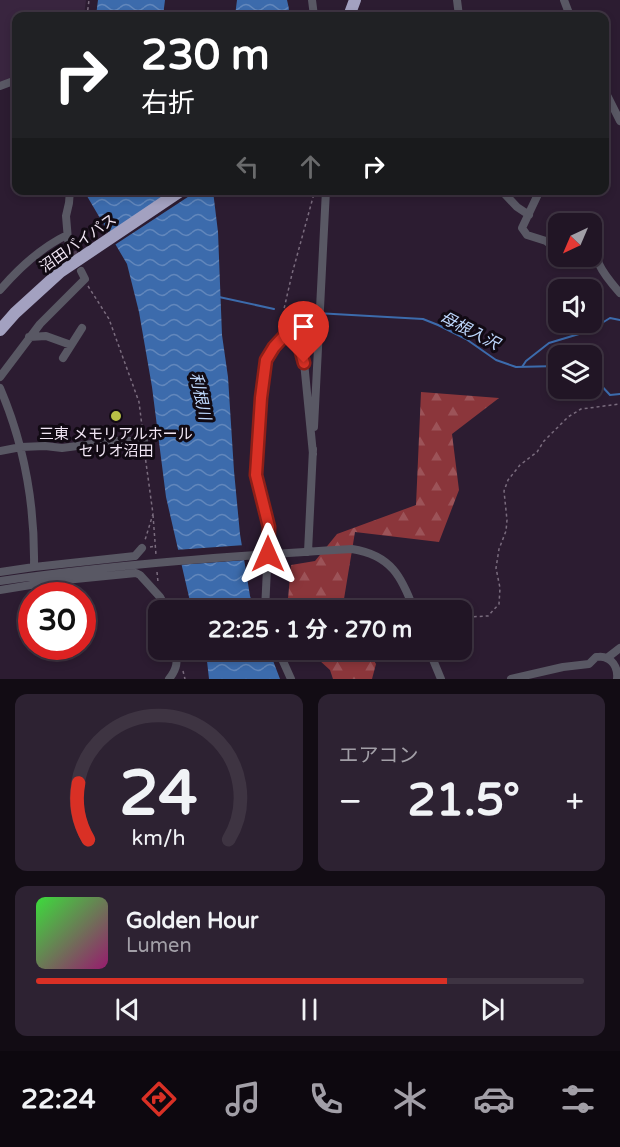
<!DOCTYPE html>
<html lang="ja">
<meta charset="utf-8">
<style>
:root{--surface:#211525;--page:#2d2232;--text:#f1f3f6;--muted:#a29fa7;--line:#3e3442;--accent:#d93025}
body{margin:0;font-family:"Varela Round","Noto Sans JP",sans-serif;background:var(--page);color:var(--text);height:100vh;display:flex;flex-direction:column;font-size:22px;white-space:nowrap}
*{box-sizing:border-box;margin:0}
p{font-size:20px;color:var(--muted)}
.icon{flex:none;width:33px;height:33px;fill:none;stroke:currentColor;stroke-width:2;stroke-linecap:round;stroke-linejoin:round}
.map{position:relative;height:679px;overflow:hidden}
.side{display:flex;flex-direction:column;gap:15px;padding:15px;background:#120c14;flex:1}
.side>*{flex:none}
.top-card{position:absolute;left:12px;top:12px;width:597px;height:183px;border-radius:12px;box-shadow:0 3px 9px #0003,0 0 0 2px var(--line);background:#202124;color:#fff;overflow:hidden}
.needle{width:39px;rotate:224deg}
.tools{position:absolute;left:548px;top:213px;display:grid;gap:12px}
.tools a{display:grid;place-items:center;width:54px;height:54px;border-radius:12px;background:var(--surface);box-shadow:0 3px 9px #0003,0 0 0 2px var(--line);font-size:30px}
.speed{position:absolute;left:18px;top:582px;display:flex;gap:12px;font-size:30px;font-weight:700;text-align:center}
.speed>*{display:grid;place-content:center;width:78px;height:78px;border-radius:50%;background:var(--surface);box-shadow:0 3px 9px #0003,0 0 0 2px var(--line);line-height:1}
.speed .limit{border:9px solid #d22;background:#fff;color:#111}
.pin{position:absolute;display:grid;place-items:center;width:51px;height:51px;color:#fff;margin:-62px -26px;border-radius:50% 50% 50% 0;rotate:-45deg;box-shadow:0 0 6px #0007}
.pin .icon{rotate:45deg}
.me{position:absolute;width:66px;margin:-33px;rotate:0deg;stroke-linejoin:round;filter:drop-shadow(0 0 4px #0008)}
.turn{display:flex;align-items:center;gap:21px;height:126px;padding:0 30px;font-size:27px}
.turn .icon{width:78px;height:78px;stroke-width:2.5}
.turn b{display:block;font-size:42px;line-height:51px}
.lanes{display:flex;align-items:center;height:57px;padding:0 30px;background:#0003;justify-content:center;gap:30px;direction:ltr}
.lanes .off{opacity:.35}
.big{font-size:45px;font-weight:700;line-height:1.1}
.side .tile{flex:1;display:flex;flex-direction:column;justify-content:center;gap:9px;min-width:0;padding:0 21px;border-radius:12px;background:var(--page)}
.side .dial{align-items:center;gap:0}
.dial svg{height:156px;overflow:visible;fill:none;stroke:var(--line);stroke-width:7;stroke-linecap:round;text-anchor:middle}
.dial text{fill:var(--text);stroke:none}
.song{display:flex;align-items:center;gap:18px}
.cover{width:72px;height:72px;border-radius:9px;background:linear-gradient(135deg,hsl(120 70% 55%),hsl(320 70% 35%))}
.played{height:6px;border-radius:3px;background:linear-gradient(90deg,var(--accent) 75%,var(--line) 75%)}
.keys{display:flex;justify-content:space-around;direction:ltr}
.heat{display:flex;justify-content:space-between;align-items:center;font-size:33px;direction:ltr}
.side .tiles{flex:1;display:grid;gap:15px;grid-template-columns:1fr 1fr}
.tile:last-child{grid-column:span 2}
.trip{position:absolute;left:148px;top:600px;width:324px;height:60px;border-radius:12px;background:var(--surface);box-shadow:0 3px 9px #0003,0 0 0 2px var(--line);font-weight:700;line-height:60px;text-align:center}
.tabs{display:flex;height:96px;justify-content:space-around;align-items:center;background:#0d080f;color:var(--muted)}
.tabs .icon{width:42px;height:42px}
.tabs .current{color:var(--accent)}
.tabs b{font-size:27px;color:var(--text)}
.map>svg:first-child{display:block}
.built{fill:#39253f}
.forest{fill:url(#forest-firs)}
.water{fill:url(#water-waves)}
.pier{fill:#2c1c31}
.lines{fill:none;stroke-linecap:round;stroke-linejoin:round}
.stream{stroke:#3c6bac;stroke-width:2}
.minor-tunnel{stroke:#4a3a4e;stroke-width:8;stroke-dasharray:8 4;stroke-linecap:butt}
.path{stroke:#7a6c7e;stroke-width:1.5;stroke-dasharray:3 3;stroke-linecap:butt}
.minor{stroke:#595864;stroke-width:8}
.highway{stroke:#a3a1c0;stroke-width:12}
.route-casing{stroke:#8d1f18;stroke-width:15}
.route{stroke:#d93025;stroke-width:10}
.poi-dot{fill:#b9c046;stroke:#110a13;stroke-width:2}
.labels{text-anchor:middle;stroke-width:6;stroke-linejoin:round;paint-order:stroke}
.street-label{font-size:15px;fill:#f1e6f4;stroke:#110a13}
.poi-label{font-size:15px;fill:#f1e6f4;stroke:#110a13}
.water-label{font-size:16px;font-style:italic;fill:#bed8fd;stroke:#110a13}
</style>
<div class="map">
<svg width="620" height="679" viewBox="0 0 620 679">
<defs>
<pattern id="forest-firs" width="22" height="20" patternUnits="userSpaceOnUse" patternTransform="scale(1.5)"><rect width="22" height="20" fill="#8b363b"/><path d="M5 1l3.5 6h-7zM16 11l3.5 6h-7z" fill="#9c5358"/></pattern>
<pattern id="water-waves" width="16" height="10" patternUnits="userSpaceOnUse" patternTransform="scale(1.5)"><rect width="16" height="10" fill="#3c6bac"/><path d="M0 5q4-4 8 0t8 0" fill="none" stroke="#6287bc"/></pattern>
</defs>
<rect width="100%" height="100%" fill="#2c1c31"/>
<path class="built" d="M0,0h86l-2,16h-68v62l-16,6z"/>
<path class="forest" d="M421,392l78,6 -47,36 7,56 -20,52 -84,-10 -12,73 3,5h-59l4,-45 24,-4 22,-27 79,-29z
M308,650h60l8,14 -4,15h-39l-3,-9z"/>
<path class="water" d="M98,0h67l-2,16h-67z
M237,0h50l2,9 -3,7h-51z
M84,191h129l5,41 4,103 6,42 6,94 6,63 10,62 5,14h-63l-26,-113 -14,-110 -13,-75 -12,-48z
M203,650h66l11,29h-71l-2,-18z"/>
<path class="pier" d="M174,191h23l-84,55 -6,-11z
M245,545l2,15 -69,5 -3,-15z"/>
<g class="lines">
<path class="stream" d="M219,297l55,12
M298,312l125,7 15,6 28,14 30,21 20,7 42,-1
M522,367l4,-6 23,-18 40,-12 21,-13 10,2
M591,379l7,3 12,13 10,-1"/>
<path class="minor-tunnel" d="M68,241l10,24"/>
<path class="path" d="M87,16l2,-16
M88,286l21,33 30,83 4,32
M286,326l-2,-17 8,-35 23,-84
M144,448l9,66 -8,26
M153,515l3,40
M150,547l6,-1
M157,572l1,10
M462,619l7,-2 19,-1 11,-12 1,-16 -4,-20 3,-19 7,-18 1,-11 -3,-29 4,-11 12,-15 17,-13 7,-11 24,-24 13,-8 39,-5
M183,671l2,8"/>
<path class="minor" d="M312,0l2,16
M457,0l2,16
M564,0l6,16
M0,86l16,-6
M604,89l16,32
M501,190l16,17 12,8
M540,190l-18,38 5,7 19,6 12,9
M68,240l-2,-24 3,-13 1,-13
M591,245c5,6 6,12 8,19 5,11 13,20 21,29
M0,290c19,-22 40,-42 67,-55
M29,337l17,-1 25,9
M63,358l19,-30
M0,377l40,-53 45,-45 -4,-8
M0,388c24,56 35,118 34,179l-34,5
M314,427l12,-237
M0,451l21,-4 24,-1 17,2 53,-7h29
M308,552l5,-103
M34,567l101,-11 7,-8
M0,581c117,-17 234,-25 352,-32 39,6 50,28 62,61
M0,590l55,-9 81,-8 4,2 20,22 7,13
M265,610l4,-83 -13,-52 5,-77 5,-38 8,-13 13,-14 11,8 6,21 9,92
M278,650l13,29
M429,650l12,29
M607,658l13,-10
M169,679c8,-10 9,-17 6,-29
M511,679l52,-12 26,-3 7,-7c3,0 7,-1 10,1 9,3 12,13 11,21"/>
<path class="highway" d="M349,16l6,-16
M0,330l15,-17 45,-41 122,-82"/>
</g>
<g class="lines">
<g class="route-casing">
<path id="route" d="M268,554l1,-27 -13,-52 5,-77 5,-38 8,-13 13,-14 11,8 6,22"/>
</g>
<use href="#route" class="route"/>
</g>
<circle class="poi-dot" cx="116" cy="416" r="6"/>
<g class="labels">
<g class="street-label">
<text transform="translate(78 243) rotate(-35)" y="5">沼田バイパス</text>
</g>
<g class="poi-label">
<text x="116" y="439">三東 メモリアルホール<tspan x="116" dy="17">セリオ沼田</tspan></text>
</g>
<g class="water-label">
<text transform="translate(470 330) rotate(27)" y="6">母根入沢</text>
<text transform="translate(201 396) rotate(78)" y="6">利根川</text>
</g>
</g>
</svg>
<div class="tools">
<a><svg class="needle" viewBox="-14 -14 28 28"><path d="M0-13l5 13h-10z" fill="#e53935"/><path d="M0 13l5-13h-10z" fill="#a29fa7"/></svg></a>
<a><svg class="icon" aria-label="sound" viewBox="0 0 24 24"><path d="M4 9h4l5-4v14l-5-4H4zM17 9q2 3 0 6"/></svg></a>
<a><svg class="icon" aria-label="layers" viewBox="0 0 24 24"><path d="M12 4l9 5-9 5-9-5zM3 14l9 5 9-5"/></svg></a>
</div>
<div class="speed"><div class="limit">30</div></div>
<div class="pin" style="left:304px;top:363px;background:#d93025"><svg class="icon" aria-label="arrive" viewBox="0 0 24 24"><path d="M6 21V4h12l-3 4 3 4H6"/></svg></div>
<svg class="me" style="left:268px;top:554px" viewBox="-20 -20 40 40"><path d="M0-17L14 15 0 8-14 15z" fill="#d93025" stroke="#fff" stroke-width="4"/></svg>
<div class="trip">22:25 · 1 分 · 270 m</div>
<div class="top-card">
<div class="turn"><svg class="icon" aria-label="right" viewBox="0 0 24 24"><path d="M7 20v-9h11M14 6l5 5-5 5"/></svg><div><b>230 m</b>右折</div></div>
<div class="lanes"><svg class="icon off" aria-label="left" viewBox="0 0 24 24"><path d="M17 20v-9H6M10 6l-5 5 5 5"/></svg><svg class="icon off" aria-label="ahead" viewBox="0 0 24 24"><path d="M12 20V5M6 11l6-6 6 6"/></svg><svg class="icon" aria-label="right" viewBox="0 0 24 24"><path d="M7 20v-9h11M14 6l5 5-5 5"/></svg></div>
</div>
</div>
<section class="side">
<div class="tiles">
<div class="tile dial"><svg viewBox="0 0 100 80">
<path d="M14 69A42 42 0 1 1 86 69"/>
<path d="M14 69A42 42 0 0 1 9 40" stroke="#d93025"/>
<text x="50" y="56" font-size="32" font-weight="700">24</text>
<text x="50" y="72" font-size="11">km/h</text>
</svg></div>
<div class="tile"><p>エアコン</p>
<div class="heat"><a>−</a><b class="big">21.5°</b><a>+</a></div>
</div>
<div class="tile">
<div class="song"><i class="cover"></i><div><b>Golden Hour</b><p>Lumen</p></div></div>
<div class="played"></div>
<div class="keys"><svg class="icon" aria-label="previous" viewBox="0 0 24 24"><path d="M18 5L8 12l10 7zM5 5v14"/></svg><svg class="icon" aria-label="pause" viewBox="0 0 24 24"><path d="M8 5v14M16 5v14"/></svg><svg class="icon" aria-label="next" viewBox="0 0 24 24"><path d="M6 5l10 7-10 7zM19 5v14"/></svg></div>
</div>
</div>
</section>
<nav class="tabs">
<b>22:24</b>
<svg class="icon current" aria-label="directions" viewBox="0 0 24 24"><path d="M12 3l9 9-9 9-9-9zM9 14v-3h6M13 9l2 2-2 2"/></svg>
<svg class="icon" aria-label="music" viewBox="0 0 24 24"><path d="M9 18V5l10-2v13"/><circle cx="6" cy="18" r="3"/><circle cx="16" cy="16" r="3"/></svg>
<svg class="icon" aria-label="phone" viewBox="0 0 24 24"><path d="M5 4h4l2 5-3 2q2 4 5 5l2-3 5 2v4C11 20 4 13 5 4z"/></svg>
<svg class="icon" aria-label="climate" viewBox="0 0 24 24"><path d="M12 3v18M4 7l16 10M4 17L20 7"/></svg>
<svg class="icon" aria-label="car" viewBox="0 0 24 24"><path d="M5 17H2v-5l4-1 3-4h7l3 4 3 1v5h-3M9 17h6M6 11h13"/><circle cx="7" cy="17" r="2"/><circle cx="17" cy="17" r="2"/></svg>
<svg class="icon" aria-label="filters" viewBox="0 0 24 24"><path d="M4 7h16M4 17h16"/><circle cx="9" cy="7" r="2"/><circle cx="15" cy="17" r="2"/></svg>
</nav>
